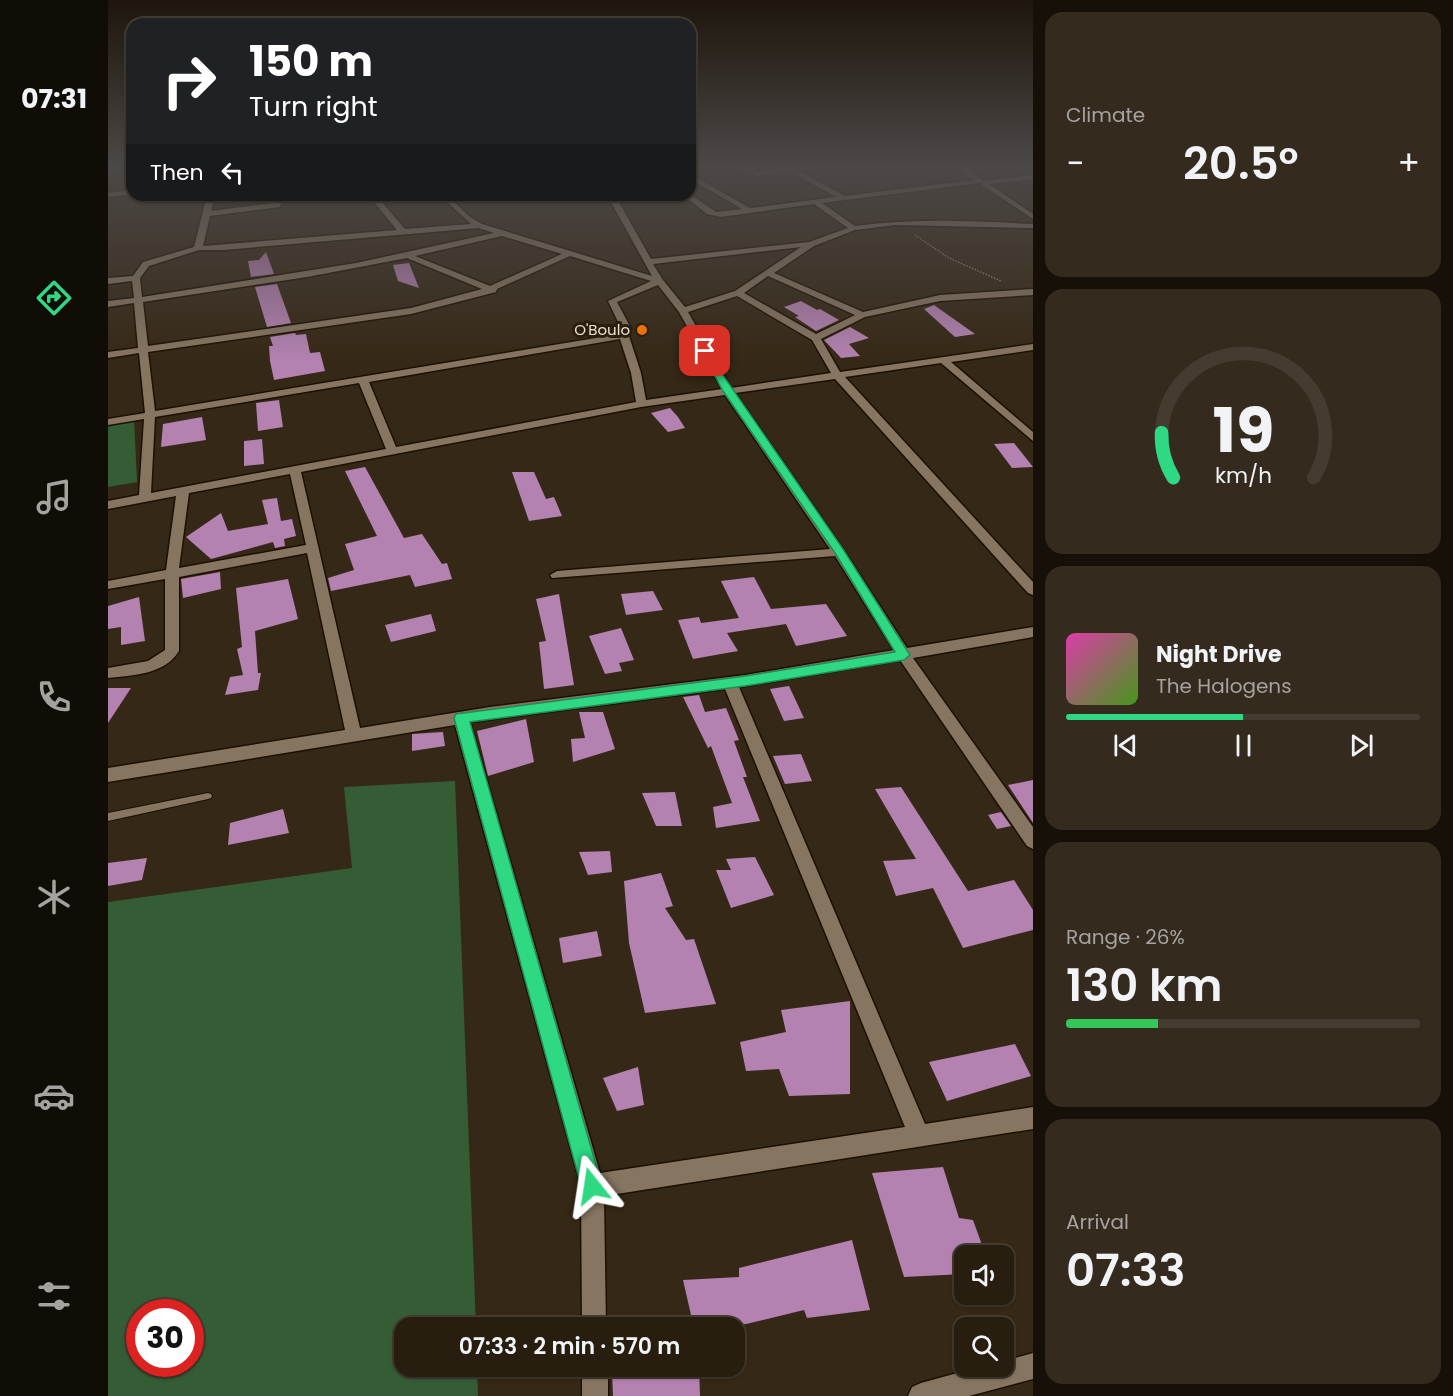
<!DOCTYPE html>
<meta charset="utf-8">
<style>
:root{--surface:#281e10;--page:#342b1e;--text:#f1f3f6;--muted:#a5a29f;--line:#443c30;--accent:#2fd883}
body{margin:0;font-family:Poppins,sans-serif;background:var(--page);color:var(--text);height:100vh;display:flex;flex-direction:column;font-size:22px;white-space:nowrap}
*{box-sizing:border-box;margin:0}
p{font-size:20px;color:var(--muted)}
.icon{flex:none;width:33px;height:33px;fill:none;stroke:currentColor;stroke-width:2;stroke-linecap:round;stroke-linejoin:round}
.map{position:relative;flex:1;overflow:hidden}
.side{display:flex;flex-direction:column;gap:12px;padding:12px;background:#161009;width:420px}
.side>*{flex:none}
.top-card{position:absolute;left:18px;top:18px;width:570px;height:183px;border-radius:18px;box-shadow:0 2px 4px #0004,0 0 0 2px var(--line);background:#202124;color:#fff;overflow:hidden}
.tools{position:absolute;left:846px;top:1245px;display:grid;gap:12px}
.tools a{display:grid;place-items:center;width:60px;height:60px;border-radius:12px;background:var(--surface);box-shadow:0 2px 4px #0004,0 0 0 2px var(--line);font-size:30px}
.speed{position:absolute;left:18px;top:1299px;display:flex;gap:12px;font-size:30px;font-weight:700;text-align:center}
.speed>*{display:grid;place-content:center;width:78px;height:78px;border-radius:50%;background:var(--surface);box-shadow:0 2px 4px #0004,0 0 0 2px var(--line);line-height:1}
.speed .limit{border:9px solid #d22;background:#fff;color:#111}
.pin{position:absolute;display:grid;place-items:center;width:51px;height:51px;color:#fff;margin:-26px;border-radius:12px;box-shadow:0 3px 9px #0006}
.me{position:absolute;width:66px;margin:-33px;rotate:345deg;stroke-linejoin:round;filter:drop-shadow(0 0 4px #0008)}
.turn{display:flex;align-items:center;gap:21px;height:126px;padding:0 24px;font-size:27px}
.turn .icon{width:78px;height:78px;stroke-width:2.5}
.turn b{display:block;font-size:42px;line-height:51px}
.then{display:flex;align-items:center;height:57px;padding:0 24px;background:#0003;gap:12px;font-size:22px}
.big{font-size:45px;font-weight:600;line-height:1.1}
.side .widget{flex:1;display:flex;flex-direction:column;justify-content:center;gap:9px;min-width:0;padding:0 21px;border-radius:18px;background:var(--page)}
.side .dial{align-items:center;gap:0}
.dial svg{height:156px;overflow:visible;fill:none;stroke:var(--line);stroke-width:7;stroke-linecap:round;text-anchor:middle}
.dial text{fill:var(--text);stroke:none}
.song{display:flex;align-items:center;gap:18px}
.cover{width:72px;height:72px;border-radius:9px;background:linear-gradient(135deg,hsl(320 70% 55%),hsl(100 70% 35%))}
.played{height:6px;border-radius:3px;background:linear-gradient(90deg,var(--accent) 50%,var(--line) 50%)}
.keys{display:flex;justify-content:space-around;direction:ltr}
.heat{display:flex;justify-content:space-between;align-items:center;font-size:33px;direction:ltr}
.charge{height:9px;border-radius:4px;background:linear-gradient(90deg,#34c759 26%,var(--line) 0)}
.trip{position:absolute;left:286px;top:1317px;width:351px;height:60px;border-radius:18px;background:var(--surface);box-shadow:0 2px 4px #0004,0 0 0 2px var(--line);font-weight:600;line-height:60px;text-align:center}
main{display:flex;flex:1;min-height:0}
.tabs{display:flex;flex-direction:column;width:108px;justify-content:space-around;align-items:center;background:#100c06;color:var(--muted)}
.tabs .icon{width:42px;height:42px}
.tabs .selected{color:var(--accent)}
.tabs b{font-size:27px;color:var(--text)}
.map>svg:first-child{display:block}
.green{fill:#345d36;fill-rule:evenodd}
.building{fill:#b382b1}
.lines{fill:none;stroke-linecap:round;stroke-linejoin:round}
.service-casing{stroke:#1d1001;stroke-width:2}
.minor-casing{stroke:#1d1001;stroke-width:3}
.path{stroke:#918677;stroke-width:1.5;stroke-dasharray:1.5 1.5;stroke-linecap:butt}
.service{fill:#867561;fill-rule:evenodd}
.minor{fill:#867561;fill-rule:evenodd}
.route{fill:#2fd883;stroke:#1f8c55;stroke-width:1.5}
.food-dot{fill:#e8710a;stroke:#2c1e0c;stroke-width:2}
.labels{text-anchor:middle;stroke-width:6;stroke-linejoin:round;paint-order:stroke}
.far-poi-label{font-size:15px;fill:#e9e0d5;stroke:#2c1e0c;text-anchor:end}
</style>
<main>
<nav class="tabs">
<b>07:31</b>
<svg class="icon selected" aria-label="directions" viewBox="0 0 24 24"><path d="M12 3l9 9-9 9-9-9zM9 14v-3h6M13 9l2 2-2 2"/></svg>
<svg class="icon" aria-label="music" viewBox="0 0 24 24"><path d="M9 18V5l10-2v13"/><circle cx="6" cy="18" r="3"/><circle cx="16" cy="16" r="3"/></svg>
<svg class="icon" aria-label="phone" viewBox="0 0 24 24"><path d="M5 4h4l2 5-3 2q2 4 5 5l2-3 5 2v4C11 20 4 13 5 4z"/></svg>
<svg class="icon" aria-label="climate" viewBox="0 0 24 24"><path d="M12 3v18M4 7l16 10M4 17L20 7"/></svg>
<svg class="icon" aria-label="car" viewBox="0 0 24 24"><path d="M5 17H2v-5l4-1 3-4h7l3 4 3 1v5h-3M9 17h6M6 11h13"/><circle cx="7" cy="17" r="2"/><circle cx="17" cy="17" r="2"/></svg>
<svg class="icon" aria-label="filters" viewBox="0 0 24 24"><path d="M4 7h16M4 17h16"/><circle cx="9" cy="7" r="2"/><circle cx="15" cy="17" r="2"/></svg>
</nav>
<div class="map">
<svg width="925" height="1396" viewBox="0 0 925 1396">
<rect width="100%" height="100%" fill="#362816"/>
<path class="green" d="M26,419l3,63 -29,5v-63z
M347,781l21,546 -71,1v38l72,1 1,29h-370v-494l244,-34 -8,-81zM32,1312h50v52h-50z"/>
<path class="building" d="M158,252l8,22 -23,3 -3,-16 11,-1z
M301,263l10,25 -21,-7 -5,-16z
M169,284l14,39 -24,4 -12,-40z
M693,301l16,9 3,-1 19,11 -23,11 -21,-14 4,-1 -15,-9z
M826,305l41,29 -20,3 -31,-28z
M742,327l19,11 -20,6 11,12 -19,2 -17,-18z
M187,333l1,2 10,-1 4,19 10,-1 5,19 -51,9 -4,-19 -1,-15h4l-3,-9z
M171,400l4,27 -25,4 -2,-28z
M562,408l8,9 7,11 -17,4 -17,-19z
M94,417l4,23 -45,7 2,-23z
M154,439l2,25 -20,2v-25z
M906,443l19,24 -21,1 -18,-24z
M257,467l39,71 18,-4 20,30 5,-1 5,16 -37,8 -5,-12 -79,16 -3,-13 26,-8 -9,-26 32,-8 -32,-65z
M404,472h22l12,27 8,-2 8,19 -33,5z
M169,498l4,23 11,-2 4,17 -12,3 1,7 -10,2 -2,-6 -62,17 -25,-22 35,-24 7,18 40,-7 -6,-24z
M112,572l1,17 -38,9 -2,-19z
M646,577l17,32 55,-5 21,32 -51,10 -10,-22 -59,9 11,18 -45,8 -15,-39 21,-3 2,6 38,-5 -18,-37z
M180,579l10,40 -43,12 3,42h3l-3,17 -33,5 5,-18 13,-2 -6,-26 5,-2 -6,-59z
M545,591l10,19 -37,5 -5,-21z
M451,594l15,91 -30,4 -5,-47 7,-1 -10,-42z
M31,597l6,44 -24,4v-18l-13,2v-23z
M323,614l5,17 -45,11 -6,-17z
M513,628l13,32 -15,3 3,8 -17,3 -16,-38z
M681,686l15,32 -20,3 -14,-32z
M0,688h23l-23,35z
M591,695l6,17 21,-4 13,32 -5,1 13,36h-4l17,44 -44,7 -3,-21 19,-4 -21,-57 -3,2 -25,-51z
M471,712h24l12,37 -42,13 -2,-23 14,-1z
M418,719l8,43 -46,14 -11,-45z
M335,732l2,14 -33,5v-17z
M693,754l11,27 -27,3 -12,-28z
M925,780v43l-25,-38z
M793,787l67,104 46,-11 19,30v20l-70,18 -30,-60 -37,8 -13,-35 33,-2 -41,-70z
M567,792l7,34h-26l-14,-33z
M175,809l6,24 -61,12 2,-22z
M893,812l10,14 -14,3 -9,-14z
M502,851l2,21 -24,3 -9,-23z
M647,857l19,38 -43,13 -15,-38h15l-5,-11z
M39,858l-5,22 -34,6v-23z
M553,873l12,33 -8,2 21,32 8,-1 22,65 -71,9 -16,-70 -5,-62z
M489,931l5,25 -39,7 -4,-25z
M742,1001v93l-61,2 -10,-27 -33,2 -6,-29 46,-10 -5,-22z
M907,1044l16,32 -84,25 -18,-39z
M530,1067l6,38 -27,6 -14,-33z
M835,1167l16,51 14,2 13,36h-22v18l-60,3 -32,-104z
M744,1240l18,70 -63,8 -3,-8 -58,14 -52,4 -11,-48 56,-3v-9z
M546,1366h45l1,30h-87l-1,-24z"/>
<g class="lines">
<g class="service-casing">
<path id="service" d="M100,793l3,1 1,2 -1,2 -3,1 -100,22v-8z"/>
</g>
<g class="minor-casing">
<path id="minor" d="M24,166v3l-24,2v-4z
M625,166h9l16,6 55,-6 -16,4 48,26 129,-16 -19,-14h8l21,15 49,-6v4l-44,5 44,30v5l-54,-36 -157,20 33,23c60,-8 119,-5 178,-2v4l-138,-3 -40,5 -41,16 -40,27 89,39 77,-17 93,-6v6l-93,6 -75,16 -44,22 19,33 193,-28v6l-82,12 82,70v9l-92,-78 -96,14 188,205v13l-5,-2 -193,-214 -100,14 108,156 64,99 126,-21v10l-120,21 120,169v22l-6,-3 -127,-186 -161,27 186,437 108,-17v22l-429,67 2,132h-24l-1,-142 -126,-461 -347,57v-14l237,-38 -38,-177 -128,24v74c-15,24 -46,24 -71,27v-10l40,-7 17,-11v-71l-57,10v-8l58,-11 10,-74 -68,13v-8l31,-6 5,-76 -36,6v-6l37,-6 -6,-60 -31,5v-6l30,-4 -4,-45 -26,4v-6l26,-3 -2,-17 -24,3v-6l25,-2 10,-14 51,-15 13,-52h8l-4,16 63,-8 1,-8h8l-3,12 -70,9 -7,30 194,-16 -29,-35h8l29,34 66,-5 -27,-25 6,-4h10l-8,5 18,17 12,7 170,52 -45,-81h8l36,64 158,-17 39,-14 -34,-24 -93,13 -14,-3 -24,-19 7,-1 26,18 26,-3 -52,-30v-5l60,34 86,-11 -47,-26 -32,5zM371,228l15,5 -138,30 -214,34 -2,-19 9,-12 50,-16h24zM394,236l60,18 -72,32 -75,-30zM693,247l-66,44 -50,16 -22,-27 -10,-16zM462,256l81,25 -43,20 13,27 -1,6 -465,77 -7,-59 263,-38 85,-22 1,-3zM299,258l75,31 -71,19 -263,38 -5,-44 164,-25zM660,276l87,39 -39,19 -72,-41zM550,285l21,27 43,77 -76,11 -5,-27 -12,-37 2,-8 -14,-26zM629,296l75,44 19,33 -100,15 -43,-76zM512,339l11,34 5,29 -240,45 -27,-65zM251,383l27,66 -235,44 4,-76zM617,395l105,154 -273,22 -7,4 2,3 283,-22 59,94 -149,25 -255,32 -130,21 -59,-256 340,-65zM182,474l16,71 -127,23 10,-75zM617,689l180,438 -305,46 -130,-451z
M24,190v4l-24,3v-4z
M925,1353v26l-64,17h-61l4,-9 9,-4 62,-17h21v-5z
M474,1366h26v30h-26z"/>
</g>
<path class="path" d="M807,235l34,23 52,23"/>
<use href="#service" class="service"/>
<use href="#minor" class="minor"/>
</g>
<linearGradient id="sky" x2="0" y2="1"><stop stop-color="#1e160c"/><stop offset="0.46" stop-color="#4c4847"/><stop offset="1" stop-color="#4c4847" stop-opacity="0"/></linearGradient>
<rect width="925" height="362" fill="url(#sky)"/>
<path class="route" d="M597,349l138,200 67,106 -6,5 -159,26 -275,36 132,464 -3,7 -7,3 -8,-3 -3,-7 -127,-468 2,-4 289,-38 150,-24 -60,-99 -112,-162 -22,-40z"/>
<circle class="food-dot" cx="534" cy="330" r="6"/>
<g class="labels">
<g class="far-poi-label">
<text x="522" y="335">O'Boulo</text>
</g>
</g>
</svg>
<div class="tools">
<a><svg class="icon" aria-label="sound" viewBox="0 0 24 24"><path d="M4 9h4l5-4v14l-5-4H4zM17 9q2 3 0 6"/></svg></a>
<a><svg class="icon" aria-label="search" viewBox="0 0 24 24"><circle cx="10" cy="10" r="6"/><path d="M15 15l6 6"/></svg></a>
</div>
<div class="speed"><div class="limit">30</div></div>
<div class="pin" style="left:597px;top:351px;background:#d93025"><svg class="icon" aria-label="arrive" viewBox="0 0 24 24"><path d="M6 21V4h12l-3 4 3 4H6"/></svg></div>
<svg class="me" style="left:484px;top:1186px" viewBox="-20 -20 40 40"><path d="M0-17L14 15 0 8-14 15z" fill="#2fd883" stroke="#fff" stroke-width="4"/></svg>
<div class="trip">07:33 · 2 min · 570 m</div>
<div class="top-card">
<div class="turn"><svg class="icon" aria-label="right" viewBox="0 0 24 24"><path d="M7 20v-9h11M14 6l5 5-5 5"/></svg><div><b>150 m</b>Turn right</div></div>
<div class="then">Then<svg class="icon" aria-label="left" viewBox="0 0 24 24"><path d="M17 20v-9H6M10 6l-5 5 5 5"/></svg></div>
</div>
</div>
<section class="side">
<div class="widget"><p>Climate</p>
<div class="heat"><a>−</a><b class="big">20.5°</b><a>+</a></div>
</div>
<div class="widget dial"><svg viewBox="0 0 100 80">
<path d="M14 69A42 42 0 1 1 86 69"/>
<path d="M14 69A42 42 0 0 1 8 46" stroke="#2fd883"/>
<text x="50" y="56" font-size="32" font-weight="700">19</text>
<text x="50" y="72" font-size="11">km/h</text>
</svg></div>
<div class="widget">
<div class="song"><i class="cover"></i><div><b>Night Drive</b><p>The Halogens</p></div></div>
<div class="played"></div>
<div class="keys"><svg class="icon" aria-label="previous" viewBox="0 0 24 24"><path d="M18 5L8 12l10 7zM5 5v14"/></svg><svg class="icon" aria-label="pause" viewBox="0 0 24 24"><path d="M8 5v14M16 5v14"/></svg><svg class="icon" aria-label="next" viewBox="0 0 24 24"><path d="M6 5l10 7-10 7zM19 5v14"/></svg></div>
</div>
<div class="widget"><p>Range · 26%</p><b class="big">130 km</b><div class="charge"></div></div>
<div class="widget"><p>Arrival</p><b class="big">07:33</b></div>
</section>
</main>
